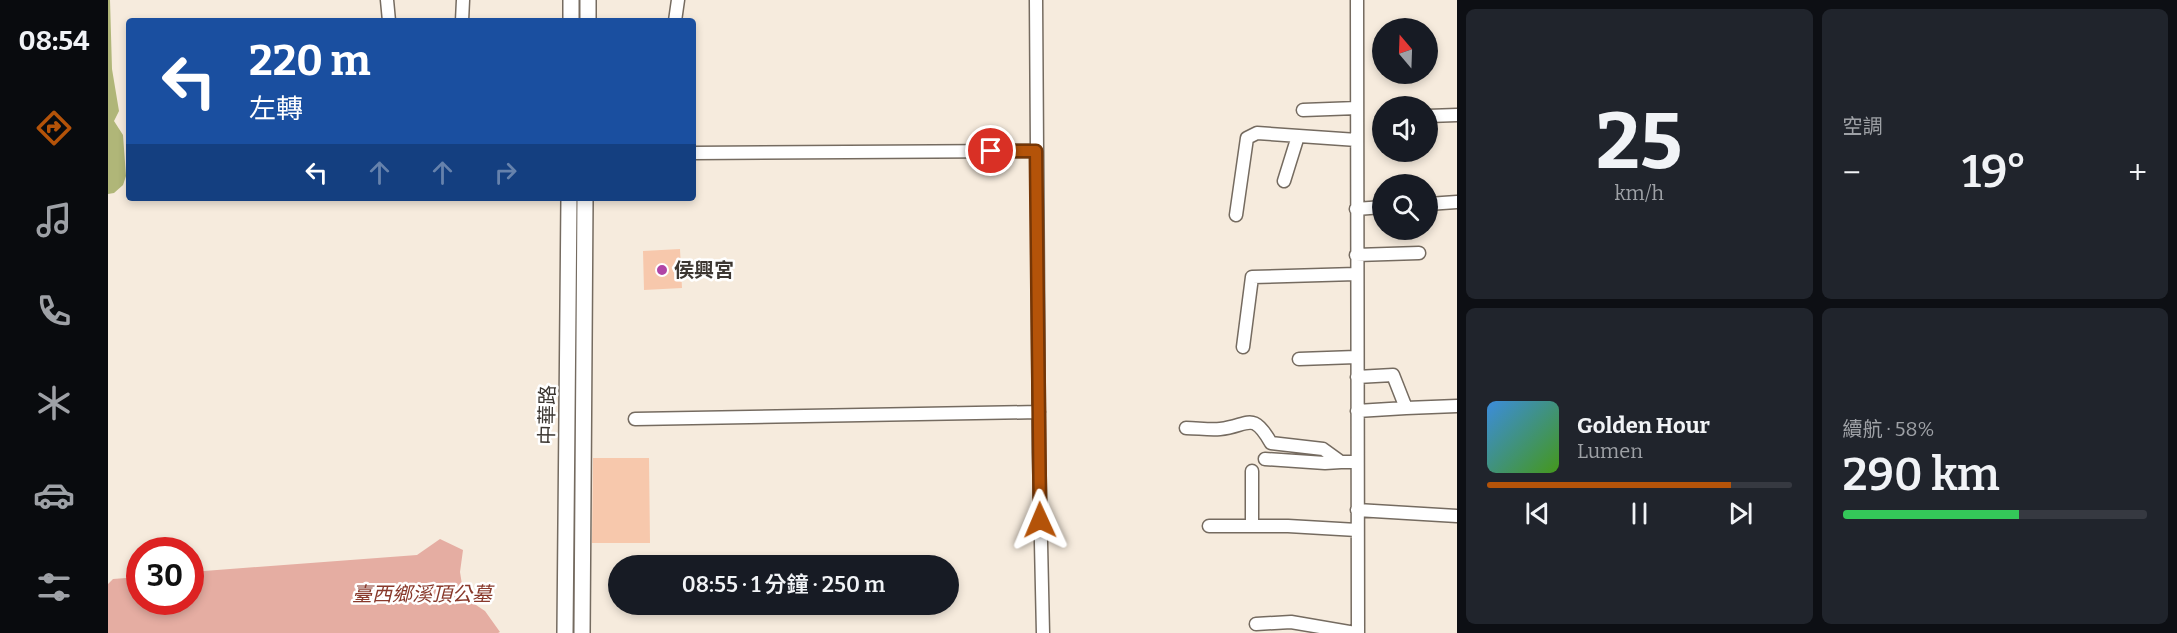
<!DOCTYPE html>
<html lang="zh-TW">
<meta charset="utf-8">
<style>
:root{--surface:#171b24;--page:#20242c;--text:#f1f3f6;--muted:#9ea1a6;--line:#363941;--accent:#b45309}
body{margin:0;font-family:Bitter,"Noto Sans TC",serif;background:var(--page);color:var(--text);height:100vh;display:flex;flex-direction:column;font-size:22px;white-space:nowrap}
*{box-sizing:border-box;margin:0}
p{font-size:20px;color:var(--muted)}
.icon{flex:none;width:33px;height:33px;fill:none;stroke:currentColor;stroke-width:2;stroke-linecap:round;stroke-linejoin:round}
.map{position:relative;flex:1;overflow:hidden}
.details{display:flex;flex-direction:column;gap:9px;padding:9px;background:#0d0f14;width:720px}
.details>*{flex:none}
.hud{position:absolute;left:18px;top:18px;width:570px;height:183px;border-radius:6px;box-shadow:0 3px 9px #0003;background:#1a4fa0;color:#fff;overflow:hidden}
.needle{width:39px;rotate:341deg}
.controls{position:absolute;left:1264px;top:18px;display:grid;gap:12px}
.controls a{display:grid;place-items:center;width:66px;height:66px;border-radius:50%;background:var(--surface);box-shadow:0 3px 9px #0003;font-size:30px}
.speed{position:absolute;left:18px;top:537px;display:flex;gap:12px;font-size:30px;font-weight:700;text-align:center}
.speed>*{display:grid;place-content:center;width:78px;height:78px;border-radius:50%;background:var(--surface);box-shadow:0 3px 9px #0003;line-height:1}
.speed .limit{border:9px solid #d22;background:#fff;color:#111}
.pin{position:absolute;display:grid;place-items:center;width:51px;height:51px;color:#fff;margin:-26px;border:3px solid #fff;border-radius:50%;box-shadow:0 2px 6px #0007}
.me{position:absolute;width:66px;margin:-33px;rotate:359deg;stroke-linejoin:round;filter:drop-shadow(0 0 4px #0008)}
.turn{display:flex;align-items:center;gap:21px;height:126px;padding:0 24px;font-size:27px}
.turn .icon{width:78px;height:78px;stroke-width:2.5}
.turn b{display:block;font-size:42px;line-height:51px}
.lanes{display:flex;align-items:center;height:57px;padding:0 24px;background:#0003;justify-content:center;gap:30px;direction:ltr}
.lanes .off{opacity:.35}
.big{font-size:45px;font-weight:600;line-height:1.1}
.details .card{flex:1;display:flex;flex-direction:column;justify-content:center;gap:9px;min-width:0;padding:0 21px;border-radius:9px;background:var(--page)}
.details .dial{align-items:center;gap:0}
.dial b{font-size:78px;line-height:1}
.song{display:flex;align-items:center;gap:18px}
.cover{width:72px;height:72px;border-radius:9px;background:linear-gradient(135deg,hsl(210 70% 55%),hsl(100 70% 35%))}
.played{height:6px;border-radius:3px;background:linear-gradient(90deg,var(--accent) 80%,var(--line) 80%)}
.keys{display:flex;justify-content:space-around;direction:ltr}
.heat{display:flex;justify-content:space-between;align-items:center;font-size:33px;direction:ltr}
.charge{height:9px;border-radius:4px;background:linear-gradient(90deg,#34c759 58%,var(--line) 0)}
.details .tiles{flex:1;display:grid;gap:9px;grid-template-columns:repeat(2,1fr)}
.trip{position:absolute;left:500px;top:555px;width:351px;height:60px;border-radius:30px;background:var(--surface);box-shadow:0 3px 9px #0003;font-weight:600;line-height:60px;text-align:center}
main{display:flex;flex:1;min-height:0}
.menu{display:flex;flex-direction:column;width:108px;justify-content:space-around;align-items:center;background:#090b0e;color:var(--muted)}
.menu .icon{width:42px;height:42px}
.menu .active{color:var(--accent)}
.menu b{font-size:27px;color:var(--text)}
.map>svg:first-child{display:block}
.green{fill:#e5ada2}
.water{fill:#b0b678}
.building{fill:#f7c8ac}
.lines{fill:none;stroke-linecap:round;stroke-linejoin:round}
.minor-casing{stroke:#756b60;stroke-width:15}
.major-casing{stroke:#756b60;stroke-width:18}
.minor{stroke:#fff;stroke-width:12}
.major{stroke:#fff;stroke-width:15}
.route-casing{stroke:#753606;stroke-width:15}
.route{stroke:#b45309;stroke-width:10}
.poi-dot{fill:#b045a6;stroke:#fff;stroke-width:2}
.labels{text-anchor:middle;stroke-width:5;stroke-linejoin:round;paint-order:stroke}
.poi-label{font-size:20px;font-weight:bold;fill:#3c3732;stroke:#fff;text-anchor:start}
.street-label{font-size:20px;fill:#3c3732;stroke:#fff}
.park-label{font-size:20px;font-style:italic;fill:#88392b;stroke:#fff}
</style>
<main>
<nav class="menu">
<b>08:54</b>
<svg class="icon active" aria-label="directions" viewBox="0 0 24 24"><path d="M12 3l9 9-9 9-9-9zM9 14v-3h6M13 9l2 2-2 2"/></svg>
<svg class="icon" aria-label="music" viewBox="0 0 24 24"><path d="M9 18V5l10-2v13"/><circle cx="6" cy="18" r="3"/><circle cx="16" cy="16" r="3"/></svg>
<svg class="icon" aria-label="phone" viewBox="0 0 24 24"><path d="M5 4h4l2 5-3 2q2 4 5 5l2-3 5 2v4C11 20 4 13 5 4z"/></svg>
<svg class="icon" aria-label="climate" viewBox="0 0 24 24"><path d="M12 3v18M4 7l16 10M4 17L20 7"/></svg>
<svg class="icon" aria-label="car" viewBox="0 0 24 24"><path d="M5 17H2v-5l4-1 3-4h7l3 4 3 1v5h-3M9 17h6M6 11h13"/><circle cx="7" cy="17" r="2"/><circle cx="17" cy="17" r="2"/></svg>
<svg class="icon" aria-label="filters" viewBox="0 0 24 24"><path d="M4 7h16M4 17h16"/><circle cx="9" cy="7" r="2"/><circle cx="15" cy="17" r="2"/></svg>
</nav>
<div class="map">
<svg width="1349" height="633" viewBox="0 0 1349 633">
<rect width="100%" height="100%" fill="#f6ebdd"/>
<path class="green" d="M332,539l23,11 -3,22 4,25 21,14 15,21 -2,1h-390v-49l5,-5 26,-2 1,25h50l1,-30 226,-17z"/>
<path class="water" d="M0,0h2l2,69 7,42 -5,10 9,14 3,41 -3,9 -9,8 -6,1z"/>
<path class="building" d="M572,249l2,39 -38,2 -1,-39z
M485,458h56l1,85h-58z"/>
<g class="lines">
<g class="minor-casing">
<path id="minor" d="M279,0l2,21
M928,0l3,453 4,180
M1249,0l1,633
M354,21l1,-21
M567,21l3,-21
M1195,110l54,-2
M1320,116l29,-1
M585,153l343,-2
M1176,181l14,-45
M1320,204l29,-2
M1248,209l27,-2
M1128,215l11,-77 10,-5 100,7
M1248,255l63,-2
M1135,347l9,-70 104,-3
M1191,359l57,-2
M1249,377l36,-2 13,33 51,-2
M1249,411l49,-3
M527,419l404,-7
M1078,428c11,0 23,2 34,1 29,-3 32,-19 51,14l52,6 18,13h16
M1157,459l60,4 16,-1
M1249,510l100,6
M1101,526h79l69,4
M1144,526v-55
M1148,624l35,-2 64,11"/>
</g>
<g class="major-casing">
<path id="major" d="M463,21v-21
M480,21v-21
M457,633l4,-435
M474,633l3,-435"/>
</g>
<use href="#minor" class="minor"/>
<use href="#major" class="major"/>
</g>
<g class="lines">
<g class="route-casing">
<path id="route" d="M883,151h45l4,369"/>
</g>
<use href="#route" class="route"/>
</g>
<circle class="poi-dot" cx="554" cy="270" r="6"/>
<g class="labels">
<g class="poi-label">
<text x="566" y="277">侯興宮</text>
</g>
<g class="street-label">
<text transform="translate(439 415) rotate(-89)" y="7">中華路</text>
</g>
<g class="park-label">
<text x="314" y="601">臺西鄉溪頂公墓</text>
</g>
</g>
</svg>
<div class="controls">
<a><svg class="needle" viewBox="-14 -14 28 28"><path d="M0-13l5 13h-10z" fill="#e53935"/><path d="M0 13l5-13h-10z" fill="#9ea1a6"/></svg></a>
<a><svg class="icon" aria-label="sound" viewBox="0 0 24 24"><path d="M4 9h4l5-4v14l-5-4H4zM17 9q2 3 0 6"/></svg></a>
<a><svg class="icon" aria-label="search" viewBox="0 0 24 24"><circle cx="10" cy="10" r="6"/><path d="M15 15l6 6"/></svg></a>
</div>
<div class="speed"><div class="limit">30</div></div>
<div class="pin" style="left:883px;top:151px;background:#d93025"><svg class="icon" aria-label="arrive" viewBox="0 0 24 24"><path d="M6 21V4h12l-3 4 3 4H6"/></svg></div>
<svg class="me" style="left:932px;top:520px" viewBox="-20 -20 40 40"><path d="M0-17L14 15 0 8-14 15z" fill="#b45309" stroke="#fff" stroke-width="4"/></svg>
<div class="trip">08:55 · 1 分鐘 · 250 m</div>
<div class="hud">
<div class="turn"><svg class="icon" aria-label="left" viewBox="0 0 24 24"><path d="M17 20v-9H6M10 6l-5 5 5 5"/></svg><div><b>220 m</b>左轉</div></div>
<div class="lanes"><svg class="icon" aria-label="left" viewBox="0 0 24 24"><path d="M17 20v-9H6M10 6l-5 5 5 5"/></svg><svg class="icon off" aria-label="ahead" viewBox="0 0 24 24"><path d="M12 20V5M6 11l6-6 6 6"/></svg><svg class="icon off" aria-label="ahead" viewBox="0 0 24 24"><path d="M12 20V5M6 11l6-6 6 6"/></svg><svg class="icon off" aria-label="right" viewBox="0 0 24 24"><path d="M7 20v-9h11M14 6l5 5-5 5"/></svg></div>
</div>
</div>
<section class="details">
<div class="tiles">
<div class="card dial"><b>25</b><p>km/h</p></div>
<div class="card"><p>空調</p>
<div class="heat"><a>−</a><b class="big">19°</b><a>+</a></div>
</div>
<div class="card">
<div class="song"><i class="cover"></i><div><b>Golden Hour</b><p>Lumen</p></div></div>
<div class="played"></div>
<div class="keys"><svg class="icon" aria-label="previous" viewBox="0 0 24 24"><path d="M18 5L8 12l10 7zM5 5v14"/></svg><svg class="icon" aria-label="pause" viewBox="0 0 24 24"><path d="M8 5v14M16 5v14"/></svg><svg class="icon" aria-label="next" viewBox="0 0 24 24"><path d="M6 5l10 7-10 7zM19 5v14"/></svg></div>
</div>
<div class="card"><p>續航 · 58%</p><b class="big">290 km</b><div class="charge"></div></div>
</div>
</section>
</main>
